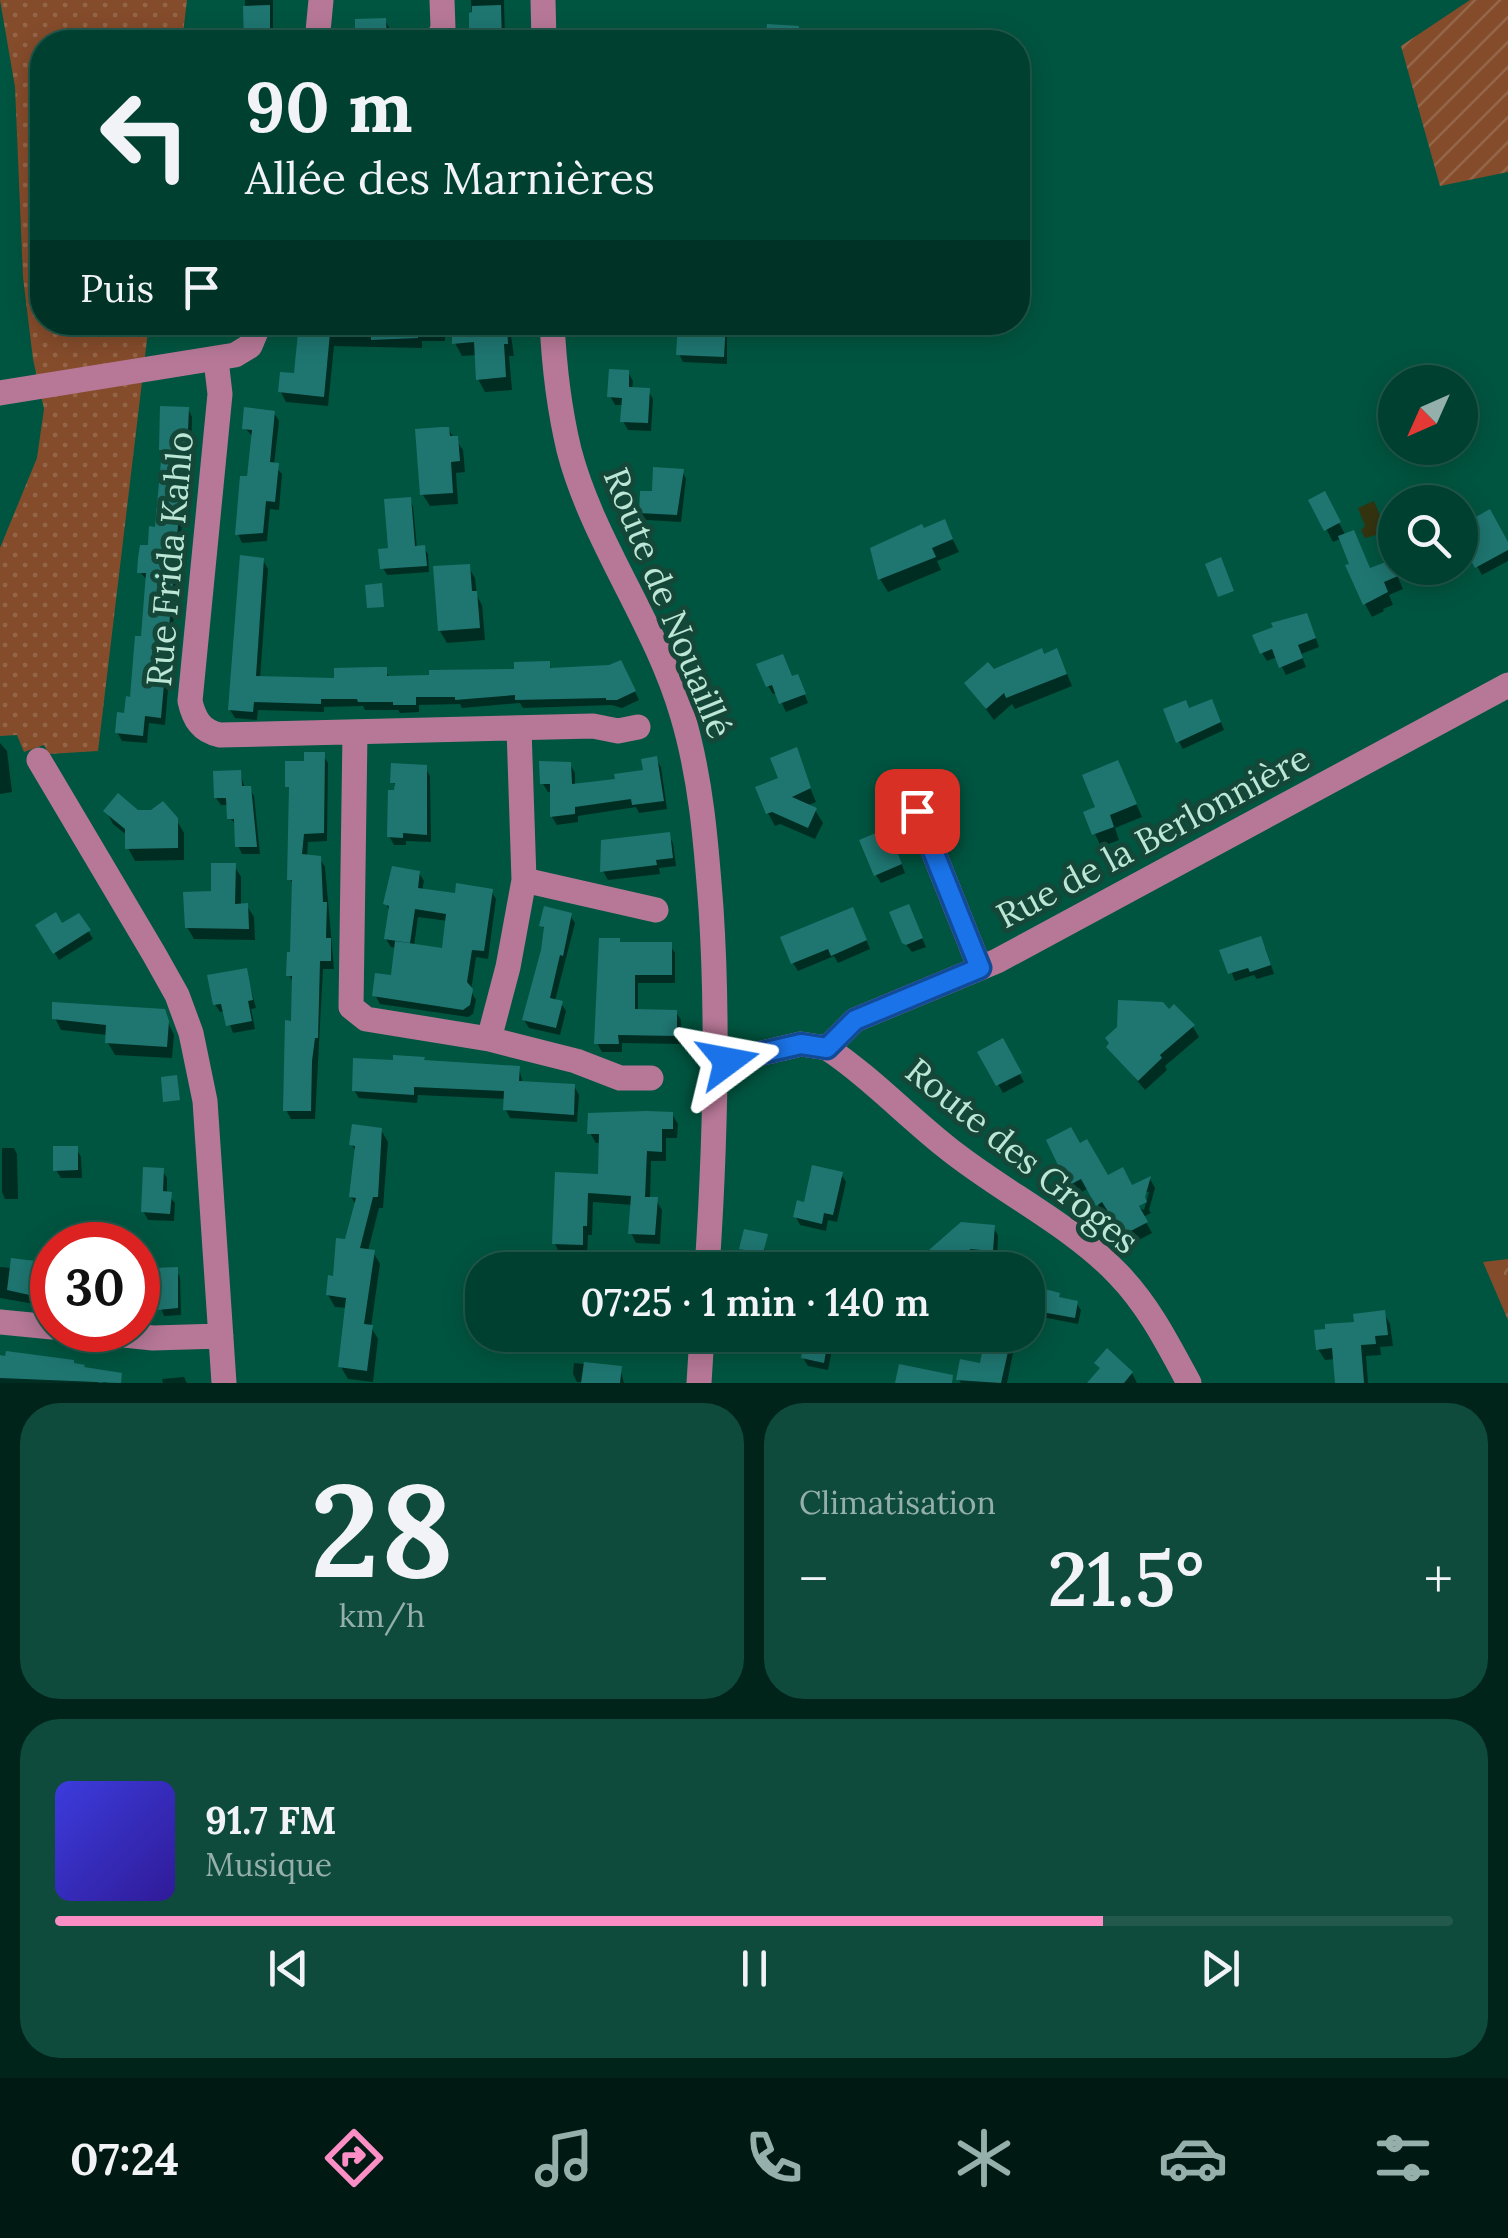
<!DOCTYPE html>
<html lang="fr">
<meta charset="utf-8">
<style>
:root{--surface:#004030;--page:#0e4b3c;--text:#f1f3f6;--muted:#95afab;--line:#22594c;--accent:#fb8fc5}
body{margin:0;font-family:Lora,serif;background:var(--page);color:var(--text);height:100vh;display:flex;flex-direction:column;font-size:38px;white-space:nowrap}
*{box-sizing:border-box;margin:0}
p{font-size:32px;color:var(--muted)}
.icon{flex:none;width:55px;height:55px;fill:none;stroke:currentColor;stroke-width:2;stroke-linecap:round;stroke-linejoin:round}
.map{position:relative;height:1383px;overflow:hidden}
.drawer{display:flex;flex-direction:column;gap:20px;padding:20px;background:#00231a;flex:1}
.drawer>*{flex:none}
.guide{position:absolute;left:30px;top:30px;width:1000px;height:305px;border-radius:40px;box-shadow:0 5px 25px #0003,0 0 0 2px var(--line);background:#004030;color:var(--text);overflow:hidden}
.needle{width:65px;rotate:225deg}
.fabs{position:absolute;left:1378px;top:365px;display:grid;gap:20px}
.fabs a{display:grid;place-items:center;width:100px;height:100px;border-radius:50%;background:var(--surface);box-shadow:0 5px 25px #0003,0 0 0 2px var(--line);font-size:50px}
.speed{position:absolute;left:30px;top:1222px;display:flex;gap:20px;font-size:50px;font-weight:700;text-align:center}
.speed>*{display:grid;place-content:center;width:130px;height:130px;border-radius:50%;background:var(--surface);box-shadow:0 5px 25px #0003,0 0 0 2px var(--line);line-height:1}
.speed .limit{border:15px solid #d22;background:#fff;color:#111}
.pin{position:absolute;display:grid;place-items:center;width:85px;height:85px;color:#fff;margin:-42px;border-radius:20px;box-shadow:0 5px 15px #0006}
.me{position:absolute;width:110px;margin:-55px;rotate:77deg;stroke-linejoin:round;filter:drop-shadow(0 0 8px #0008)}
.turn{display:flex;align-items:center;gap:35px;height:210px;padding:0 50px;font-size:45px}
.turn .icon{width:130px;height:130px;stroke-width:2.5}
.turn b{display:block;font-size:70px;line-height:85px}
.then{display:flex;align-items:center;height:95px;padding:0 50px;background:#0003;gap:20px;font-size:38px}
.big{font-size:75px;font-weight:600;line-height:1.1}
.drawer .card{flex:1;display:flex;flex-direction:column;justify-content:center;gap:15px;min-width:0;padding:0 35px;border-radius:40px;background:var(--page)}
.drawer .dial{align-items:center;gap:0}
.dial b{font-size:130px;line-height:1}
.song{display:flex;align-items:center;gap:30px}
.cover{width:120px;height:120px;border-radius:15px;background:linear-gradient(135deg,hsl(240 70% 55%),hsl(250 70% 35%))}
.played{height:10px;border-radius:5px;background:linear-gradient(90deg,var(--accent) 75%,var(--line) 75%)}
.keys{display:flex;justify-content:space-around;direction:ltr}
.heat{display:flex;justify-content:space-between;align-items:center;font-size:55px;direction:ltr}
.drawer .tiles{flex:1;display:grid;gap:20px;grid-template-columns:1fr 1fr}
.card:last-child{grid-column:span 2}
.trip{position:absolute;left:465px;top:1252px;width:580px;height:100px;border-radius:40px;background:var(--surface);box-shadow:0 5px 25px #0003,0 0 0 2px var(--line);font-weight:600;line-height:100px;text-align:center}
.dock{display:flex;height:160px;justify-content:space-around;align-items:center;background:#001a13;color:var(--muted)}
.dock .icon{width:70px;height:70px}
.dock .active{color:var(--accent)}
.dock b{font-size:45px;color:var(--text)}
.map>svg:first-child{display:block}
.forest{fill:url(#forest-crowns)}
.park{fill:url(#park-dots)}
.garden{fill:url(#garden-furrows)}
.water{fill:#343410}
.shadow{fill:#0007;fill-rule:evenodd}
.building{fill:#1f7671}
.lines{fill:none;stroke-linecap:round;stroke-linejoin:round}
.minor{stroke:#b77897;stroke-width:25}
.route-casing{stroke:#114b97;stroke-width:25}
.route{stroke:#1a73e8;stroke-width:18}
.labels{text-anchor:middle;stroke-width:10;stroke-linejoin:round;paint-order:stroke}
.street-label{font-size:35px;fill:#bce6d6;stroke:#154738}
</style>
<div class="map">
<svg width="1508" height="1383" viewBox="0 0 1508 1383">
<defs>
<pattern id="forest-crowns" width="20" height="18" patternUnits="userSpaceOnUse" patternTransform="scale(2.5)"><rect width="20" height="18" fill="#854c2b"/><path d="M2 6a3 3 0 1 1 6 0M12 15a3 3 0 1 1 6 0" fill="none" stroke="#946649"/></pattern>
<pattern id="park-dots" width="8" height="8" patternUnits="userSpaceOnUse" patternTransform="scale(2.5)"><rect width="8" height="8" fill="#854c2b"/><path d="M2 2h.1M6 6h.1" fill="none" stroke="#946649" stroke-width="1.8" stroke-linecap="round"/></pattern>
<pattern id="garden-furrows" width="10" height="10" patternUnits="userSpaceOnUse" patternTransform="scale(2.5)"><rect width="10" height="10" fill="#854c2b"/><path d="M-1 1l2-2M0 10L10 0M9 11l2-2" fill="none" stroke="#946649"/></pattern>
</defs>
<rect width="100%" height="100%" fill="#005540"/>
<path class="forest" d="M1508,1259v61l-25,-58z"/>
<path class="park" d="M0,0h187l-5,42h-140v280l107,1 -51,428 -49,3 -5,-9 -20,7 -7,-17 -17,1v-188l37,-90 7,-49 -11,-50 -10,-82 -8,-190z"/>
<path class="garden" d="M1470,0h38v172l-68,14 -39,-140z"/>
<path class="water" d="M1374,501l13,31 -22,6 -4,-8 4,-4 -7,-18z"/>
<path class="shadow" d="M245,0h28v33l4,9h-31z
M471,0h33l1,42h-32z
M385,20l5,9v13h-28l-4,-7z
M769,26l38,3 4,13h-43z
M635,30l23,2 4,10h-27z
M301,322h144v19h-23v7l-88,-2 -6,60 -42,-4 -5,-10 15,-16z
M480,322h29l5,34h-5l3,34 -27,2 -7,-13 -1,-24 -15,1 -7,-13z
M680,322h47v42l-44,-2 -4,-8z
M628,372l5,9 -1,9h16l5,9 -2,32 -23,-1 -5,-9 1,-16h-9l-5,-9z
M188,409l4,8 -2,94 -7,-1 -18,215 -16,-2 -2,20 -25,-2 -5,-9 16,-33 10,-60 5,-58 -8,-9 18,-43 6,-74 -3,-5z
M274,413l5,8 -5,44 8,9 -3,36 -9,-1 -3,32 -25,2 -4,-9 15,-97 -8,-9z
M448,429l15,21 2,22 -9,1 2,31 -28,2 -7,-11z
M682,471l4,8 -5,43 -35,-2 -5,-8 13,-18z
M1324,495l22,41 25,35 26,4 6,14 -14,6 4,10 -10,4 1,2 -12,6 -7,-13 -17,-37 4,-2 -10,-27 -9,4 -21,-41z
M409,500l4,6 4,42h7l4,6 1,18 -42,3 -4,-7z
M944,522l15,30 -22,9 4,9 -53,22 -8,-13 44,-48z
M1463,541l45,5v15l-26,14z
M263,560l5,9 -8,110 77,2 48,-11 5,8 127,-7 31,-8 5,8h72l14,29 -17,8 -10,-3 -89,3 -3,-5 -58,5 -2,-4 -41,1v7l-19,1 -2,-3h-33l-2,-4 -39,1v5l-66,-2 -1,10 -22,-2 -5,-8z
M468,566l7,12 2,18 5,9 3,35 -38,3 -7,-12z
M1311,625l8,22 -18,7 5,13 -20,8 -9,-18 -10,4 -5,-8z
M1044,656l19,8 9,22 -57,23 -3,-5 -18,16 -27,-36z
M792,679l9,6 7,18 -22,9 -9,-19 -4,1 -5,-8z
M1216,710l8,20 -41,19 -4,-7 10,-31z
M0,743l7,8 5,41 -12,2z
M795,750l21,52 -9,4 8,4 8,13 -8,16 -35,-15 -5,2 -7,-13z
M323,755l5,8 -1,78 -19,1 -1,15 13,2 5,8 9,102h-11l-8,150h-24l-5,-9 7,-86 1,-40 -5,-9 4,-20 2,-68 -5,-8 2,-87 -4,-6 19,-23z
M656,759l5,8 6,42 -28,4 -3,-6 -58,9v6l-21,3 -5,-8v-25h-4l-5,-8 27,-20 5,9v13l43,-5 28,-8z
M425,767l5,9 1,66 -25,-1v4h-12l-5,-9 8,-47 -4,-7z
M240,773l5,15h4l5,8 6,58h-18l-4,-8 -1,-20 -7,-8 -1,-13h-8l-5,-7z
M1124,776l18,41 -27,11 4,12 -18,7 -15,-33 12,-5z
M106,811l70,8 8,14v27l-49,1 -7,-13v-12l-15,-12z
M668,834l5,9 3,23 -17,2 1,6 -52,6 -5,-9z
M892,839l13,34 -24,10 -5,-8z
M234,865l7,12v29h6l7,11 1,23 -61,-1 -7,-12z
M419,873l5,8 -2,10 35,5 34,-5 5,8 -8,60 -12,-2 -5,34 5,9 -3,14 -5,3 -88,-13 -5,-9 18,-17 4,-30 -6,-1 -5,-8 4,-27 -4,-8zM418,917l30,4 -4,30 -30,-5z
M570,915l5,8 -20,78 6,2 5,8 -6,24 -31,-7 -5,-8 22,-88 -4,-7z
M912,915l14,32 -14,5 -8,-10z
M79,916l14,23 -34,21 -21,-34 23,1z
M857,918l13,31 -32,14 -4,-7 -36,15 -5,-8z
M621,945h49l5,8v30h-37v29h38l5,8v24l-59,-1v9h-20l-5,-9z
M1265,947l9,27 -17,5 -3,-4 -19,6 -12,-30z
M246,971l10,37 -5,1 4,20 -22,4 -8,-22 -5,1 -5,-8z
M163,1011l11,24 -2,23 -57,-3 -7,-12v-8l-47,-5 -6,-12z
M1193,1027l6,10 -34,29 2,4 -22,20 -36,-43z
M1002,1041l22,41 -21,11 -23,-40z
M425,1063l94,5 4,16 51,2 5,9 -2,27 -67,-4 -4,-8v-11l-88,-4 -1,8 -58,-5 -5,-8z
M672,1114l6,10 -1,14h-11v23h-15l-1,38 6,1 6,10 -2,34 -24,-1 -5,-10 2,-28 -40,-3 -1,33h-4l-1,19h-27l-5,-10 2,-69 44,2v-34h-5l-6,-10z
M381,1130l7,12 -5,66h-4l-11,43 5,1 7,12 -9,63 7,12 -5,43 -25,-3 -7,-12 7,-59 -13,-1 -7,-12 29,-89 -6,-9 6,-43 -5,-9z
M1050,1141l57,38 25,9 18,-9 5,9 -6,22 2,3 -8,4 9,16 -21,11 -21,-33 -6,4 -15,-27 -13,7zM1143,1192h6l-5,18 -5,-2z
M2,1148h12l3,6 1,45h-13l-3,-7z
M76,1148l5,9 1,21h-21l-5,-8z
M162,1170l5,8v16l8,9 -1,18 -26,-1 -5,-9z
M841,1174l5,8 -9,40 -9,-2 -2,11 -26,-6 -4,-8z
M994,1228l4,8 -1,22 -23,-2 -3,14h-40l2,-20z
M766,1236l-2,20 -20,-4 -2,-3z
M1007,1257l13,3 3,10h-18z
M13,1261l39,5v41l-52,-9v-31l12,1z
M176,1270l4,7 1,38 -17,1 -5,-14 -21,-5v-25z
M1028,1274l15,3 3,6 -1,9 32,12 4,6 -3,14 -36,-7 -3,-11 -11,-2z
M1384,1313l6,11 3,22 -13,1 1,8 -15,1 2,27h-31l-2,-24 -10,1 -7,-11 38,-25z
M807,1335h28l-7,35 -20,-4 -5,-8z
M1009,1340l5,8 -7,35h-46l-2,-3 23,-14z
M0,1358l101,14 6,11h-4l1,-4h-5l-1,4h-98z
M574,1363l46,5 4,15 -47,-1 -4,-8z
M1132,1373l5,10h-46z
M184,1377l3,6h-24l-1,-4z"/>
<path class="building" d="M270,5v37h-26l-1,-36z
M501,5l1,37h-33v-29l3,-1v-6z
M386,18l1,24h-27l-1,-7 -4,1v-17z
M767,24l32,2 -2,16h-32z
M299,322h32l-7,75 -46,-5 2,-20 14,1z
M370,322h48v16l-47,2z
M507,322l1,22h-4l2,33 -30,3 -2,-38 -22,2v-21z
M678,322h48l-2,35 -48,-2z
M609,369l20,1v17l21,1 -2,35 -28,-1 2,-24 -15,-1z
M160,406l29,1 -3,71h2l-2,26 -6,-1 -19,215 -16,-2 -2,20 -28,-3 2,-21 7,1 2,-17 4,1 5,-61h6l5,-63h-9l1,-15 2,-13h8l1,-19 6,1 7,-77h-3z
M244,407l31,4 -5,51 9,1 -4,39 -9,-1 -3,32 -28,2 5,-59h7l5,-46 -10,-1z
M442,427h7l1,9h8l2,25 -9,1 2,31 -33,2 -5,-66z
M653,467l31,2 -7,46 -38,-2 1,-22h12z
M1325,491l16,31 -17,9 -16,-31z
M411,497l4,49 10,-1 2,21 -47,3 -2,-20 10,-1 -4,-49z
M1490,509l18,33v8l-33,18 -15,-28 20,-11 -6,-11z
M945,519l8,20 -21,9 4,9 -58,23 -8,-32 52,-24 2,4z
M1354,530l16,38 21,-8 7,16 -14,6 4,10 -25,13 -18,-40 4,-1 -11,-28z
M240,555l24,3 -8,118 78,2v-10l41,-1h12v9l42,-1v-5l85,-1v-7l36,-1v7l59,-3 12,-5 15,31 -19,9h-11v-2l-91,2v-5l-60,5v-3h-39v8h-23v-3h-35l-1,-3h-36v5l-67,-2 -1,10 -25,-2z
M1221,557l13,34 -16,6 -13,-33z
M470,564l2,27h5l3,37 -42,3 -5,-65z
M382,583l2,24 -17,1 -2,-23z
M1307,613l9,25 -18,7 5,13 -24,10 -7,-19 -12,5 -8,-19 21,-8 -2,-4z
M1042,648l2,6 13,-6 10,26 -61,24 -2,-5 -18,16 -22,-26 24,-21 6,7z
M783,654l9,22 6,-2 8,20 -27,10 -7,-19 -6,2 -10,-23z
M1212,699l9,23 -45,21 -13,-34 23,-9 3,8z
M797,747l14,41 -19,9 25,11 -9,20 -36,-16 -6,2 -11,-27 23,-9 -8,-20z
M304,752h21l-1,81 -20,1 -2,20 19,2 2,46h4l-1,36h5v23h-11l-2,77h-3l-3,23 -1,50h-28l2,-91 6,1 1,-45h-6l1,-24h3l2,-72h-5l2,-93h-4v-26h19z
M657,756l7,45 -32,4 -1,-6 -56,8v7l-25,3v-33h-10l-1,-23 32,1 1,22 43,-5 -1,-5 29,-4 -2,-11z
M1118,760l19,44 -27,11 4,12 -22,8 -9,-23 12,-5 -13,-32z
M391,763l36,2v70l-24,-2v5l-16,-1 1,-47h6l1,-7h-5z
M241,770l1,16h9l6,61h-22l-1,-28h-7l-1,-21h-12l-1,-27z
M118,793l20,17h13l12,-9 15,17v30l-53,1v-20l-22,-18z
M888,828l14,36 -28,12 -15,-36z
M670,832l3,26 -17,2 1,5 -57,7 1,-32z
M211,863h25l-1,41 13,-1 1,26 -64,-1 -2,-36 28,-1z
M392,866l28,5 -2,17 37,5 1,-10 37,6 -9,62 -12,-1 -5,32 6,7 -3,16 -7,5 -91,-14 3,-23 16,2 4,-34 47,7 4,-34 -31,-5 -5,34 -26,-4 5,-33 -6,-2z
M909,904l14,34 -17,7 -4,-2 -13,-31z
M544,906l28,7 -9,43 -3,-1 -10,43 13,3 -7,27 -34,-8 19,-70 3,-23 -5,-1z
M853,907l14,33 -36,16 -3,-7 -37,15 -11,-27z
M56,912l6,11 17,-10 12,17 -38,24 -18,-29z
M1261,936l10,29 -21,7 -2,-4 -20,6 -9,-24z
M599,938h21v4h52v33h-37v34l42,1v26l-59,-1 1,9h-25z
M247,968l6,32 -5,1 4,20 -26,5 -5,-22 -8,1 -6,-30z
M1118,1000l45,2 6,7 5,-5 21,21 -35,30 2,3 -24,23 -32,-34 3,-4 -4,-5 12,-11z
M52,1002l113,7 4,12 -2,26 -62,-4 1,-18 -54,-6z
M1003,1038l19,35 -26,13 -19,-34z
M393,1055l32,2 -1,3 96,6 -1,15 56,3 -1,31 -71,-5 1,-19 -90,-4v8l-62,-4 1,-33 40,2z
M177,1075l3,25 -17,2 -2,-25z
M646,1111l27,1v17h-11v23l-15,-1 -2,46h13l-3,38 -27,-1 3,-38 -43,-3 -1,33h-4v19l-31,-1 3,-72 43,2 1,-40h-12l1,-21z
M352,1124l30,4 -4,69h-5l-13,51 15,2 -11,74 9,1 -6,46 -29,-4 8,-69 -20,-3 2,-20 5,1 3,-38 9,1 11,-41 -7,-1 6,-51 -6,-1z
M1071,1127l9,16 7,-4 21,36 15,-8 9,18 19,-9 -6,21 2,5 -8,4 9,16 -25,13 -21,-33 -6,4 -15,-27 -13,7 -22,-46z
M53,1146h25v24l-25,1z
M812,1165l31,7 -10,43 -9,-2 -2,11 -29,-7 4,-17 7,2z
M143,1167l21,1 -1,23 9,1 -2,22 -29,-2z
M961,1222l34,3 -2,26 -23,-2v11l-8,7 -33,3 1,-21z
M744,1229l24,5 -5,20 -24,-5z
M11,1258l41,5v37l-45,-10z
M178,1267v41l-20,2 -5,-42z
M1041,1288l19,5 -1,4 19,4 -3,17 -39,-7z
M1385,1310l3,25 -13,1 1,8 -15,1 3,38h-29l-3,-35 -16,2 -2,-20 11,-1v-5l29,-2 -1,-8z
M805,1335h24l-5,28 -23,-5z
M985,1335l26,3 -10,45 -45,-3 4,-21 20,4z
M1107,1348l26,24 -9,11h-37l13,-15 -6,-5z
M6,1351l68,9v3l11,2 -1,2 38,6 -1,10 -121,-5v-23l5,1z
M584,1362l38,4 -2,17h-39z
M899,1364l54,11 -1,8h-57z"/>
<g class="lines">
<path class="minor" d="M543,0l1,42
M317,42l4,-42
M437,42l6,-14 -1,-28
M552,322c2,43 7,86 17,128 24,92 86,172 113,264 19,63 24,128 29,194 8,121 4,241 -4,362
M216,360l4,34 -30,307c4,18 11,30 30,34l373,-9 25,5 20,-4
M0,393l235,-38 15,-9 10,-24
M355,733l-4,274 15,12 123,20 87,22 44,17h31
M39,760l115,194 23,41 14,38 14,68 19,282
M936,787l-19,24 63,157
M524,880l132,30
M489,1039l19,-72 16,-87 -5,-152
M827,1048c43,29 78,66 118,98 55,45 124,77 173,128 31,32 50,70 71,109
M716,1064l85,-20 26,4 28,-28 142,-59 511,-276
M0,1322l52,5
M76,1330l77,8 68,-2
M699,1383l3,-48"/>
</g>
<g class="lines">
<g class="route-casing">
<path id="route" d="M728,1061l73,-17 26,4 28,-28 125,-52 -63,-157"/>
</g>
<use href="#route" class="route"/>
</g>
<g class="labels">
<g class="street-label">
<text transform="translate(170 559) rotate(-85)" y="12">Rue Frida Kahlo</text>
<text transform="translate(668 603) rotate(68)" y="12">Route de Nouaillé</text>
<text transform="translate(1153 837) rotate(-28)" y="12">Rue de la Berlonnière</text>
<text transform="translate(1022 1156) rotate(39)" y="12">Route des Groges</text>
</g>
</g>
</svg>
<div class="fabs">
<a><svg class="needle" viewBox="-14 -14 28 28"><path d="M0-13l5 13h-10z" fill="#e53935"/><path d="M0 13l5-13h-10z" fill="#95afab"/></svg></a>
<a><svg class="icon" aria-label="search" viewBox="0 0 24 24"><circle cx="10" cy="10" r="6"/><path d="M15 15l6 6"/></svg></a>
</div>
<div class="speed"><div class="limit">30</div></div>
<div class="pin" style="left:917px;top:811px;background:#d93025"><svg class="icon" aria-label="arrive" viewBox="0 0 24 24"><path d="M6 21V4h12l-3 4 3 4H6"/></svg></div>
<svg class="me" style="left:728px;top:1061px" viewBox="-20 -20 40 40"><path d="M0-17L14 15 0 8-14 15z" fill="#1a73e8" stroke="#fff" stroke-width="4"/></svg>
<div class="trip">07:25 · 1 min · 140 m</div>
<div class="guide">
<div class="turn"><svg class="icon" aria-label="left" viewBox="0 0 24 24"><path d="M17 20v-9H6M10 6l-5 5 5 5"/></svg><div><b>90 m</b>Allée des Marnières</div></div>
<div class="then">Puis<svg class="icon" aria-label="arrive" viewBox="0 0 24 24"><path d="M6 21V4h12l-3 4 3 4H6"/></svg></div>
</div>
</div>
<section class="drawer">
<div class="tiles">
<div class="card dial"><b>28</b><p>km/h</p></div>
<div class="card"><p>Climatisation</p>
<div class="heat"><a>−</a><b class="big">21.5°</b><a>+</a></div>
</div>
<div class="card">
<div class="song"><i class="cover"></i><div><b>91.7 FM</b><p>Musique</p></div></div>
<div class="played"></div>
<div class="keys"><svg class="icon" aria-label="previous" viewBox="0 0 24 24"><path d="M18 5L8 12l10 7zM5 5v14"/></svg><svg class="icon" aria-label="pause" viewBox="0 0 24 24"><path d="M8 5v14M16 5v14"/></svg><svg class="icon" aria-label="next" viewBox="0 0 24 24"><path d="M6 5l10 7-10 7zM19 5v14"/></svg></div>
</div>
</div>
</section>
<nav class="dock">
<b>07:24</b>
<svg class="icon active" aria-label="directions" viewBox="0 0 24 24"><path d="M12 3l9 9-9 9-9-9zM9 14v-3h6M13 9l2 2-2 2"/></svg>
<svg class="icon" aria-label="music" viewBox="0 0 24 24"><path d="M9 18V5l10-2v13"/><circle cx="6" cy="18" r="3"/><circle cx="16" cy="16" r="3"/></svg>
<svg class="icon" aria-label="phone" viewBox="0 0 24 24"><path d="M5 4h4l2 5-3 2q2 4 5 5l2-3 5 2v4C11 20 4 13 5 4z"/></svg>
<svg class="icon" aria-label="climate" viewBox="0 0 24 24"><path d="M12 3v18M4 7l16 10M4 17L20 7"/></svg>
<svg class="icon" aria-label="car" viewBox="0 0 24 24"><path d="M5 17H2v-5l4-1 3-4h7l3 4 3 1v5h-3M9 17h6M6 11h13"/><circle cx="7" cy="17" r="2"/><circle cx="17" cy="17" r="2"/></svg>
<svg class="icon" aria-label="filters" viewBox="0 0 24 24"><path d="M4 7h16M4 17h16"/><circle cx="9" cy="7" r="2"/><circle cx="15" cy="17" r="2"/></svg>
</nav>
